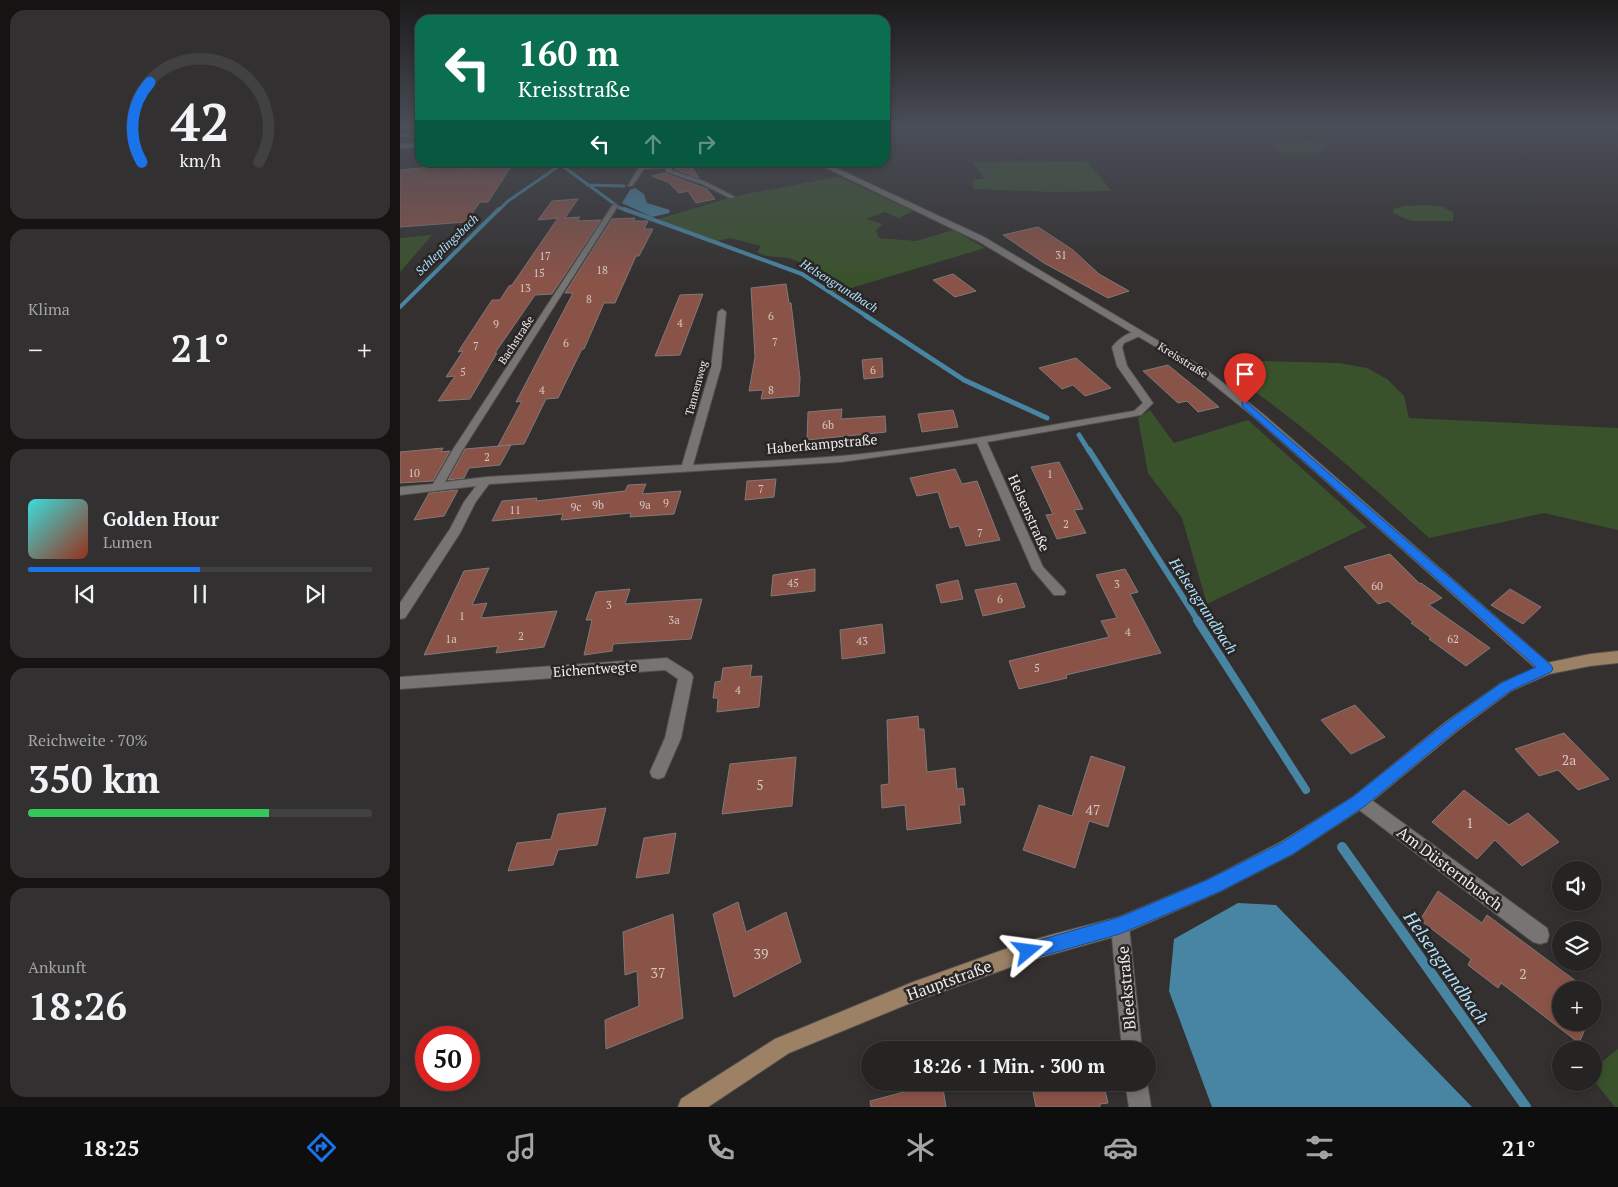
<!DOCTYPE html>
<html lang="de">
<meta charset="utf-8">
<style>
:root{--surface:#262423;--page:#323030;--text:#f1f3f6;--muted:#a4a4a6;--line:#424141;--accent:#1a73e8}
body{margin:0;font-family:"PT Serif",serif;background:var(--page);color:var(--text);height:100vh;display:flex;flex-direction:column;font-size:19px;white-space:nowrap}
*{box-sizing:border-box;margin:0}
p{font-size:16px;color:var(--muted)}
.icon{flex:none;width:28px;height:28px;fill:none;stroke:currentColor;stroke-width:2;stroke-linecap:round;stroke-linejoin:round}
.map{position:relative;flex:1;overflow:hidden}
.details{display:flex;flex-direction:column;gap:10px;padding:10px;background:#151413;width:400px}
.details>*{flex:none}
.guide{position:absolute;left:15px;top:15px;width:475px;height:152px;border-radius:15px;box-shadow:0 2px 8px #0003,0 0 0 1px var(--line);background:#0b6e4f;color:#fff;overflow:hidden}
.fabs{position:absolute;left:1152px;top:861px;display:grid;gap:10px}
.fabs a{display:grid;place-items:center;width:50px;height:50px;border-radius:50%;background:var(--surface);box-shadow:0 2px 8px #0003,0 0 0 1px var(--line);font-size:25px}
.speed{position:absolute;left:15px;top:1026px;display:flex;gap:10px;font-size:25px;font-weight:700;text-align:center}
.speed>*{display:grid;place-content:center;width:65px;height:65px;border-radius:50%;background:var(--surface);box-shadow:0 2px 8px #0003,0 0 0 1px var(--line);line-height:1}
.speed .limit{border:8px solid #d22;background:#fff;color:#111}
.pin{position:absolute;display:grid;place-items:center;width:42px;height:42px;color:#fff;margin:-51px -21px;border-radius:50% 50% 50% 0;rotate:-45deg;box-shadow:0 0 5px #0007}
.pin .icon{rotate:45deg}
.me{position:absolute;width:55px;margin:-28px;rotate:74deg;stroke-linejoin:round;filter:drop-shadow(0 0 4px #0008)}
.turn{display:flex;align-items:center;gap:18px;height:105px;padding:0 20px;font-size:22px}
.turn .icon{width:65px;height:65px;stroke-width:2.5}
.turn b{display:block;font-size:35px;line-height:42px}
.lanes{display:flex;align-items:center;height:48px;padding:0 20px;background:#0003;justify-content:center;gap:25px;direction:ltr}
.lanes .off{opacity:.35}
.big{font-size:38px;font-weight:800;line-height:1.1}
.details .widget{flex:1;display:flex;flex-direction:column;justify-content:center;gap:8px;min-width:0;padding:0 18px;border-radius:15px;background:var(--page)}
.details .dial{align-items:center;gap:0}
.dial svg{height:130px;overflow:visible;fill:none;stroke:var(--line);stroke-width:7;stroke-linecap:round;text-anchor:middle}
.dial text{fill:var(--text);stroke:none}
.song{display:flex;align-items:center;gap:15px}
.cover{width:60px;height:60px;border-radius:8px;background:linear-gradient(135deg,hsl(180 70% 55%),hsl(10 70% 35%))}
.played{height:5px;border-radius:2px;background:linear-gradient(90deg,var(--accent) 50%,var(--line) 50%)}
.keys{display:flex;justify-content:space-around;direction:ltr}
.heat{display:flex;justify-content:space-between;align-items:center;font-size:28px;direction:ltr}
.charge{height:8px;border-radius:4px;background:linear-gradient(90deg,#34c759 70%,var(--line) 0)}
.trip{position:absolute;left:461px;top:1041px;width:295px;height:50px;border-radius:25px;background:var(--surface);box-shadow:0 2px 8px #0003,0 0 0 1px var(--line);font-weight:800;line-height:50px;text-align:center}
.dock{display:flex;height:80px;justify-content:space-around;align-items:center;background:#0f0e0e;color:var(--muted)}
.dock .icon{width:35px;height:35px}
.dock .active{color:var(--accent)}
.dock b{font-size:22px;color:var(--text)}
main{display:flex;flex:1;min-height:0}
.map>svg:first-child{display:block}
.green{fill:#3a522c}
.water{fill:#4885a2}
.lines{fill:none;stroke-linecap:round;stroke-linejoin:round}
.stream-far5{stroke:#4885a2;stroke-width:3}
.stream-far4{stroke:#4885a2;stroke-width:4}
.stream-far3{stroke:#4885a2;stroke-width:5}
.stream-far2{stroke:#4885a2;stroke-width:6}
.stream-far1{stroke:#4885a2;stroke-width:8}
.stream{stroke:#4885a2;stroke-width:10}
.building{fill:#8a5348;stroke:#7e7a79}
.minor-casing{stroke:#514f4e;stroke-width:2}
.tertiary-casing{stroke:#514f4e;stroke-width:2}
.secondary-casing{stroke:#514f4e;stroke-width:2}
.minor{fill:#777473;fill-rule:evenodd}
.tertiary{fill:#777473;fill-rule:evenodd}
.secondary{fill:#9d8165;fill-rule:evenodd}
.route{fill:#1a73e8;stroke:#114b97}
.labels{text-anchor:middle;stroke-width:5;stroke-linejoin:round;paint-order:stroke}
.number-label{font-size:11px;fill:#d5c6c2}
.far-street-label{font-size:11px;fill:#eeeceb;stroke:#292625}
.far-water-label{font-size:12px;font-style:italic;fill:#afe2fd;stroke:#292625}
.street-label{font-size:14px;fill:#eeeceb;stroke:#292625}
.near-number-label{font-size:14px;fill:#d5c6c2}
.water-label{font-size:15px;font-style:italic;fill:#afe2fd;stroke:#292625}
.near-street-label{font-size:16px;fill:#eeeceb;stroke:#292625}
.near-water-label{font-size:18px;font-style:italic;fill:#afe2fd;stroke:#292625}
</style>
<main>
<section class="details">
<div class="widget dial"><svg viewBox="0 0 100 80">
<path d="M14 69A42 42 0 1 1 86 69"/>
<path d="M14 69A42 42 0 0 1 19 20" stroke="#1a73e8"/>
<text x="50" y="56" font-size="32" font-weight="700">42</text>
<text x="50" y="72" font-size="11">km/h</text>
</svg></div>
<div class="widget"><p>Klima</p>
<div class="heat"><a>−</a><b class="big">21°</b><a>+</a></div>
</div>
<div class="widget">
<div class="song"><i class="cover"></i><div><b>Golden Hour</b><p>Lumen</p></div></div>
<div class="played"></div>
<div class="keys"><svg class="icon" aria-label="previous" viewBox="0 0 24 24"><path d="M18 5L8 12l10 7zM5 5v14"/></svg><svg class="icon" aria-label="pause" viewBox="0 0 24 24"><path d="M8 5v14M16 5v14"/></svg><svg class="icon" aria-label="next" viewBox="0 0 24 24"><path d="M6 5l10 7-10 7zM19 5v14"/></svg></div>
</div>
<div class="widget"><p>Reichweite · 70%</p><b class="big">350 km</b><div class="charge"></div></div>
<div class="widget"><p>Ankunft</p><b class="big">18:26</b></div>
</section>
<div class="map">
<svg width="1218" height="1107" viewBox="0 0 1218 1107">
<rect width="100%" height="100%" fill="#33302f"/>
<path class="green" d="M910,141l14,2 3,3 -5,6 -37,1 -9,-3 -2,-5 9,-3z
M686,161l26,30 -58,1 -81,-3v-10h11l-11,-17z
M439,177l74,34 -14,7 -14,-6 -19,7 17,5 -7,6 3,8 37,3 37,-11 32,18 -154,46 -15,-26 -27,-10 -23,-2 -9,-4 4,-6 -31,-8 -20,5 -55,-23 85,-25z
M1027,205l16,2 10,5v9h-42l-18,-8v-4l11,-3z
M32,235l-32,37v-34z
M862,361l77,2 28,5 20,11 17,17 5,22 209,10v102l-74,-17 -115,25c-63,-57 -127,-115 -198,-163l8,-10z
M750,410l24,33 74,-23 119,107 -160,77 -25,-86 -34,-45 -10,-55z
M1218,1049v58h-3l-21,-26v-13z"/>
<path class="water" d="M235,188l9,6 3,9 23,7 -1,3 -17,4 -30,-14 8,-13z
M838,903l38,2 196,202h-260l-43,-116 5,-52z"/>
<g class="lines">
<path class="stream-far5" d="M0,135l20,2
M157,162l63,46 8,3
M187,185l37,1
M98,211l10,-10 51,-35"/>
<path class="stream-far4" d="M224,209l178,65 66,43
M0,307l99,-98"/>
<path class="stream-far3" d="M466,316l98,64 83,38
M679,435l10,16"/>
<path class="stream-far2" d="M689,450l109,171"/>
<path class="stream-far1" d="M797,620l109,170"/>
<path class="stream" d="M942,847l184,260"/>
</g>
<path class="building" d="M63,164l-4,5 53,-4 -24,37h-8l-14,20 -66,5v-57z
M290,165l9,13 -24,-9z
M264,173l43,16 8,10 -19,4 -8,-12 -9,2 -11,-11 -16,-6z
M178,199l-13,19 15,-1 -3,4 24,-1 -49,74 -17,1 -40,58h2l-27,46 -32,2 17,-25 -9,1 17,-26 -5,1 34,-52h8l9,-14 3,-1 46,-67 -20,2 14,-19z
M235,218l-2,3h15l-4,8h9l-14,27h-3l-21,47h-11l-20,46h-2l-24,49 -12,1 -22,45 -26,2 24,-45 -6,1 57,-109h-8l47,-74z
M638,227l35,23 26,24 30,17 -21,7 -64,-35 -41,-28z
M553,274l23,17 -21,6 -22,-17z
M386,284l3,19h2l9,75 -1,18 -38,3 2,-9 -14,1 6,-34 -4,-69z
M303,294l-23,61 -25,1 25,-61z
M482,358l1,19 -19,2 -2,-19z
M676,358l35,30 -26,8 -12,-11 -11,4 -23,-21z
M768,365l38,31 13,11 -21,5 -11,-11 -9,2 -35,-32z
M442,409l-1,10 44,-3 1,16 -79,8 1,-28z
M553,410l5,17 -36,5 -4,-18z
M111,445l-11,20 -31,3 -5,10 -16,2 17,-31z
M43,448l-2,4 9,-1 -17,30 -33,2v-31z
M659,462l24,47 -9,1 12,23 -29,6 -11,-24 7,-1 -22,-47z
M555,469l7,15 15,-3 23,59 -34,6 -7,-20 -9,2 -12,-36 -21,4 -7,-18z
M376,479l-2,18 -29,3 2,-19z
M246,484l-4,10 39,-3 -7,23 -44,3 1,-4 -70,7 2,-6 -71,7 10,-20 35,-3 -1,3 89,-10 3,-6z
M58,490l-14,26 -30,4 15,-27z
M990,554l30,30 1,-1 21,15 -13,7 61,43 -24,18 -37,-27 2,-1 -20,-15 2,-1 -25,-21 -10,3 -34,-37z
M89,568l-17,37 15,-2 -6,15 76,-7 -13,36 -48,6 2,-7 -74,9 40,-84z
M415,569v22l-44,5 2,-21z
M725,569l13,23 -8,2 31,59 -95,22 1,3 -48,11 -10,-28 100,-24 -8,-16 16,-3 -21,-43z
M558,580l5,19 -22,4 -5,-18z
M616,583l9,24 -42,9 -8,-26z
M230,589l-5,15 77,-5 -11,40 -78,5 -1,7 -28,4 8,-35h-6l10,-28z
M1110,589l31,18 -18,17 -32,-19z
M482,624l3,29 -43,6 -2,-29z
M352,665l-2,12 12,-1 -3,31 -42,5 1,-14h-5l2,-16 6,-1 2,-13z
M955,705l30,32 -34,17 -30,-34z
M518,716l1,13h5l3,43 28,-4 2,21 6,-1 2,17h-6l2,18 -54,7 -2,-25 -23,3 -1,-23 8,-1 -2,-64z
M1164,733l45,46 -31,11 -20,-20 -19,6 -24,-27z
M691,756l34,11 -17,60 -19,-6 -14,47 -52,-18 16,-45 33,11z
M396,757l-4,49 -70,8 8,-50z
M1064,790l45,35 19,-12 31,29 -37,24 -27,-26 -18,19 -45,-37z
M206,808l-9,37 -39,5 -5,15 -45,6 9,-28 34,-4 7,-25z
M276,833l-7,40 -33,5 8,-40z
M1038,891l44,32 5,-8 101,75h-27v32h27l-9,21 -78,-60 -3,5 -30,-23 3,-6 -51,-39z
M338,902l8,30 40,-20 15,50 -67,35 -21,-83z
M273,914l10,104 -77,31 -1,-29 34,-14 -2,-35 -12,4 -2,-43z
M542,1082l4,25h-75l-1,-6z
M631,1082h72l5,21 -8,1v3h-64z"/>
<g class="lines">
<g class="minor-casing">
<path id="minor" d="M20,143v4l-20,1v-4z
M242,162h6l-2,3 45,-3 -19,5 -1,3 35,12 29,15 -5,1 -28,-14 -36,-12v-4l-22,1 -12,17h-4z
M215,204l3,2 -156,245 -17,31 41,-5 196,-12 29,-98 7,-55 4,-3 4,3 -5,55 -28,98c50,-3 99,-5 148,-9 98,-9 196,-29 293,-45l9,-8 -26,-37 -5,-19c7,-9 19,-17 30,-16v4l-18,8 -2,4 5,19 26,37 -12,12 -154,27 56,125 21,22 2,3 -2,3h-10l-22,-26 -55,-126 -136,19 -352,22 -14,19 -15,30 -55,85 -5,1v-16l50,-74 14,-27 12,-16 -76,9v-8l33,-3 19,-33 160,-245z
M267,658l24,15 2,4 -12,61 -17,39 -6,2 -6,-2 -2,-5 15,-34 13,-59 -13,-9 -265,19v-12z
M960,793l6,3 181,132 2,7 -2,7 -7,2 -7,-2 -179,-136 -2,-5 2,-5z
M720,917l7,2 2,7 13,124h-20l-11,-124 2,-7z
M725,1082h22l4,25h-22z"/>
</g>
<g class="tertiary-casing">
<path id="tertiary" d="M414,162h9l161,75 220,131 59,46 288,251 2,4 -2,4 -5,2 -5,-2 -286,-255 -57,-46 -220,-131z"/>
</g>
<g class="secondary-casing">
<path id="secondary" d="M1218,651v12l-28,3 -41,8 -38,17 -54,40 -91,75 -73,48 -74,38 -99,43 -92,26 -115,41 -124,51 -81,54h-30l3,-8 94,-60 138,-57 115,-41 91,-24 88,-37 74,-38 73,-46 93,-75 54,-38 45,-20 44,-9z"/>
</g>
<use href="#minor" class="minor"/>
<use href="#tertiary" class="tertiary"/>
<use href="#secondary" class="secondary"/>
</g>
<linearGradient id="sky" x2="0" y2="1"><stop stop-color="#1c1a1a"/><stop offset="0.45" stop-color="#4a4e58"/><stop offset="1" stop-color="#4a4e58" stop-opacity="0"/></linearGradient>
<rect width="1218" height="281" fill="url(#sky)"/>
<path class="route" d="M845,401l306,264 2,4 -2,3 -41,19 -53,39 -92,76 -72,48 -74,38 -99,42 -92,26 -6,-3 -3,-6 3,-6 98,-28 87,-37 74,-37 73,-47 93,-74 54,-39 35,-16 -294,-261v-4z"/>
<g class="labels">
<g class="number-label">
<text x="661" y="259">31</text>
<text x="145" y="260">17</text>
<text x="202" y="274">18</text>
<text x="139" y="277">15</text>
<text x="125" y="292">13</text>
<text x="189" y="303">8</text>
<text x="371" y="320">6</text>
<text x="280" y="327">4</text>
<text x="96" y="328">9</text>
<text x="375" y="346">7</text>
<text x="166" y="347">6</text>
<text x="76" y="350">7</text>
<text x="473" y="374">6</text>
<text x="63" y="376">5</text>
<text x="142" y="394">4</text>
<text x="371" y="394">8</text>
<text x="428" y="429">6b</text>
<text x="87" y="461">2</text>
<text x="14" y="477">10</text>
<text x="650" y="478">1</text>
<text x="361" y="493">7</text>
<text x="266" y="507">9</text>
<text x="198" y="509">9b</text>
<text x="245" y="509">9a</text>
<text x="176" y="511">9c</text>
<text x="115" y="514">11</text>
<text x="666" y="528">2</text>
<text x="580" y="537">7</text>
<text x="393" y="587">45</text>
<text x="717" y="588">3</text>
<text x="977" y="590">60</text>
<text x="600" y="603">6</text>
<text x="209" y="609">3</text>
<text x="62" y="620">1</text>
<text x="274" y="624">3a</text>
<text x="728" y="636">4</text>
<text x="121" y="640">2</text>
<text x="51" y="643">1a</text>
<text x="1053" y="643">62</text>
<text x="462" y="645">43</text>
<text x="637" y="672">5</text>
<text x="338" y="694">4</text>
</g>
<g class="far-street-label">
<text transform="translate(116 340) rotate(-57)" y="4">Bachstraße</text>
<text transform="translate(783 360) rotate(32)" y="4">Kreisstraße</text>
<text transform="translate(296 388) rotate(-75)" y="4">Tannenweg</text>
</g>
<g class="far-water-label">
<text transform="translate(47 245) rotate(-44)" y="4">Schleplingsbach</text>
<text transform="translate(439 286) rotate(32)" y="4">Helsengrundbach</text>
</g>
<g class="street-label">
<text transform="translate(422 444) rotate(-5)" y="5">Haberkampstraße</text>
<text transform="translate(629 513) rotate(66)" y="5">Helsenstraße</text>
<text transform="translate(195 669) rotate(-4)" y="5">Eichentwegte</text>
</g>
<g class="near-number-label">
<text x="1169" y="765">2a</text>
<text x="360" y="790">5</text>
<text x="693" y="815">47</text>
<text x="1070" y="828">1</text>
<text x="361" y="959">39</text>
<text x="258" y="978">37</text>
<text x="1123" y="979">2</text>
</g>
<g class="water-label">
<text transform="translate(803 606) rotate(57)" y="5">Helsengrundbach</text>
</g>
<g class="near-street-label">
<text transform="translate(1050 868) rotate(37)" y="6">Am Düsternbusch</text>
<text transform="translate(549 980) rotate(-20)" y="6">Hauptstraße</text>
<text transform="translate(726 988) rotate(-95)" y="6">Bleekstraße</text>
</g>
<g class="near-water-label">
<text transform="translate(1046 968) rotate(55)" y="6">Helsengrundbach</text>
</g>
</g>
</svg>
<div class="fabs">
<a><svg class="icon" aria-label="sound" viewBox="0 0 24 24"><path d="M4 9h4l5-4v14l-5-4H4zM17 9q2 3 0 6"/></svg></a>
<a><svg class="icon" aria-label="layers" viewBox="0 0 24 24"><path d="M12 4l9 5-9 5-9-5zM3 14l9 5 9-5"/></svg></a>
<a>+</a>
<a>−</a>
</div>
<div class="speed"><div class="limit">50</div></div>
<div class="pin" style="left:845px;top:404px;background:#d93025"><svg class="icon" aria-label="arrive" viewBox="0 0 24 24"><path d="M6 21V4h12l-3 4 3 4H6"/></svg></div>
<svg class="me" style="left:628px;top:951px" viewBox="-20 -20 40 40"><path d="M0-17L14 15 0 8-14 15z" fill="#1a73e8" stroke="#fff" stroke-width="4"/></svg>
<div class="trip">18:26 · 1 Min. · 300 m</div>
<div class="guide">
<div class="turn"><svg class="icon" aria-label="left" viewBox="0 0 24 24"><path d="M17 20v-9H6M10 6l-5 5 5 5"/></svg><div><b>160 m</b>Kreisstraße</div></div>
<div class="lanes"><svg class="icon" aria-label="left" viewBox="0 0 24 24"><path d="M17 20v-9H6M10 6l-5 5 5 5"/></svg><svg class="icon off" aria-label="ahead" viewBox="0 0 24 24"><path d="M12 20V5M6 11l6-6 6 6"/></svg><svg class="icon off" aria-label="right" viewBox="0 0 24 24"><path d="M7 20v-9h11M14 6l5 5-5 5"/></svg></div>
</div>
</div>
</main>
<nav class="dock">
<b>18:25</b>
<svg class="icon active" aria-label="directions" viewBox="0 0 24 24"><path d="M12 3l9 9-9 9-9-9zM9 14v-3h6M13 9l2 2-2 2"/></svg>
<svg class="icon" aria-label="music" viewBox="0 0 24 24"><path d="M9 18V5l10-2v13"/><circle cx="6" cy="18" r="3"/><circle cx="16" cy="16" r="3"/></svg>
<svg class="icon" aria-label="phone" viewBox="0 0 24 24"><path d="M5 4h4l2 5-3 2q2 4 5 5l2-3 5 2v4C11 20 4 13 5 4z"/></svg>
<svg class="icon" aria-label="climate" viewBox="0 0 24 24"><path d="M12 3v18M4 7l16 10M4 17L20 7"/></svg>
<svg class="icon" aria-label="car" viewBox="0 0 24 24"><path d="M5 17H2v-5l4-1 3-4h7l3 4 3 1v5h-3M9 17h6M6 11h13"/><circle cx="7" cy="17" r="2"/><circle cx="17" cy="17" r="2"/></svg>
<svg class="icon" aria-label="filters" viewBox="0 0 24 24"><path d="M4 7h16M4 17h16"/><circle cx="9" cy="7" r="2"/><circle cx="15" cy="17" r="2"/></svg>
<b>21°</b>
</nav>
